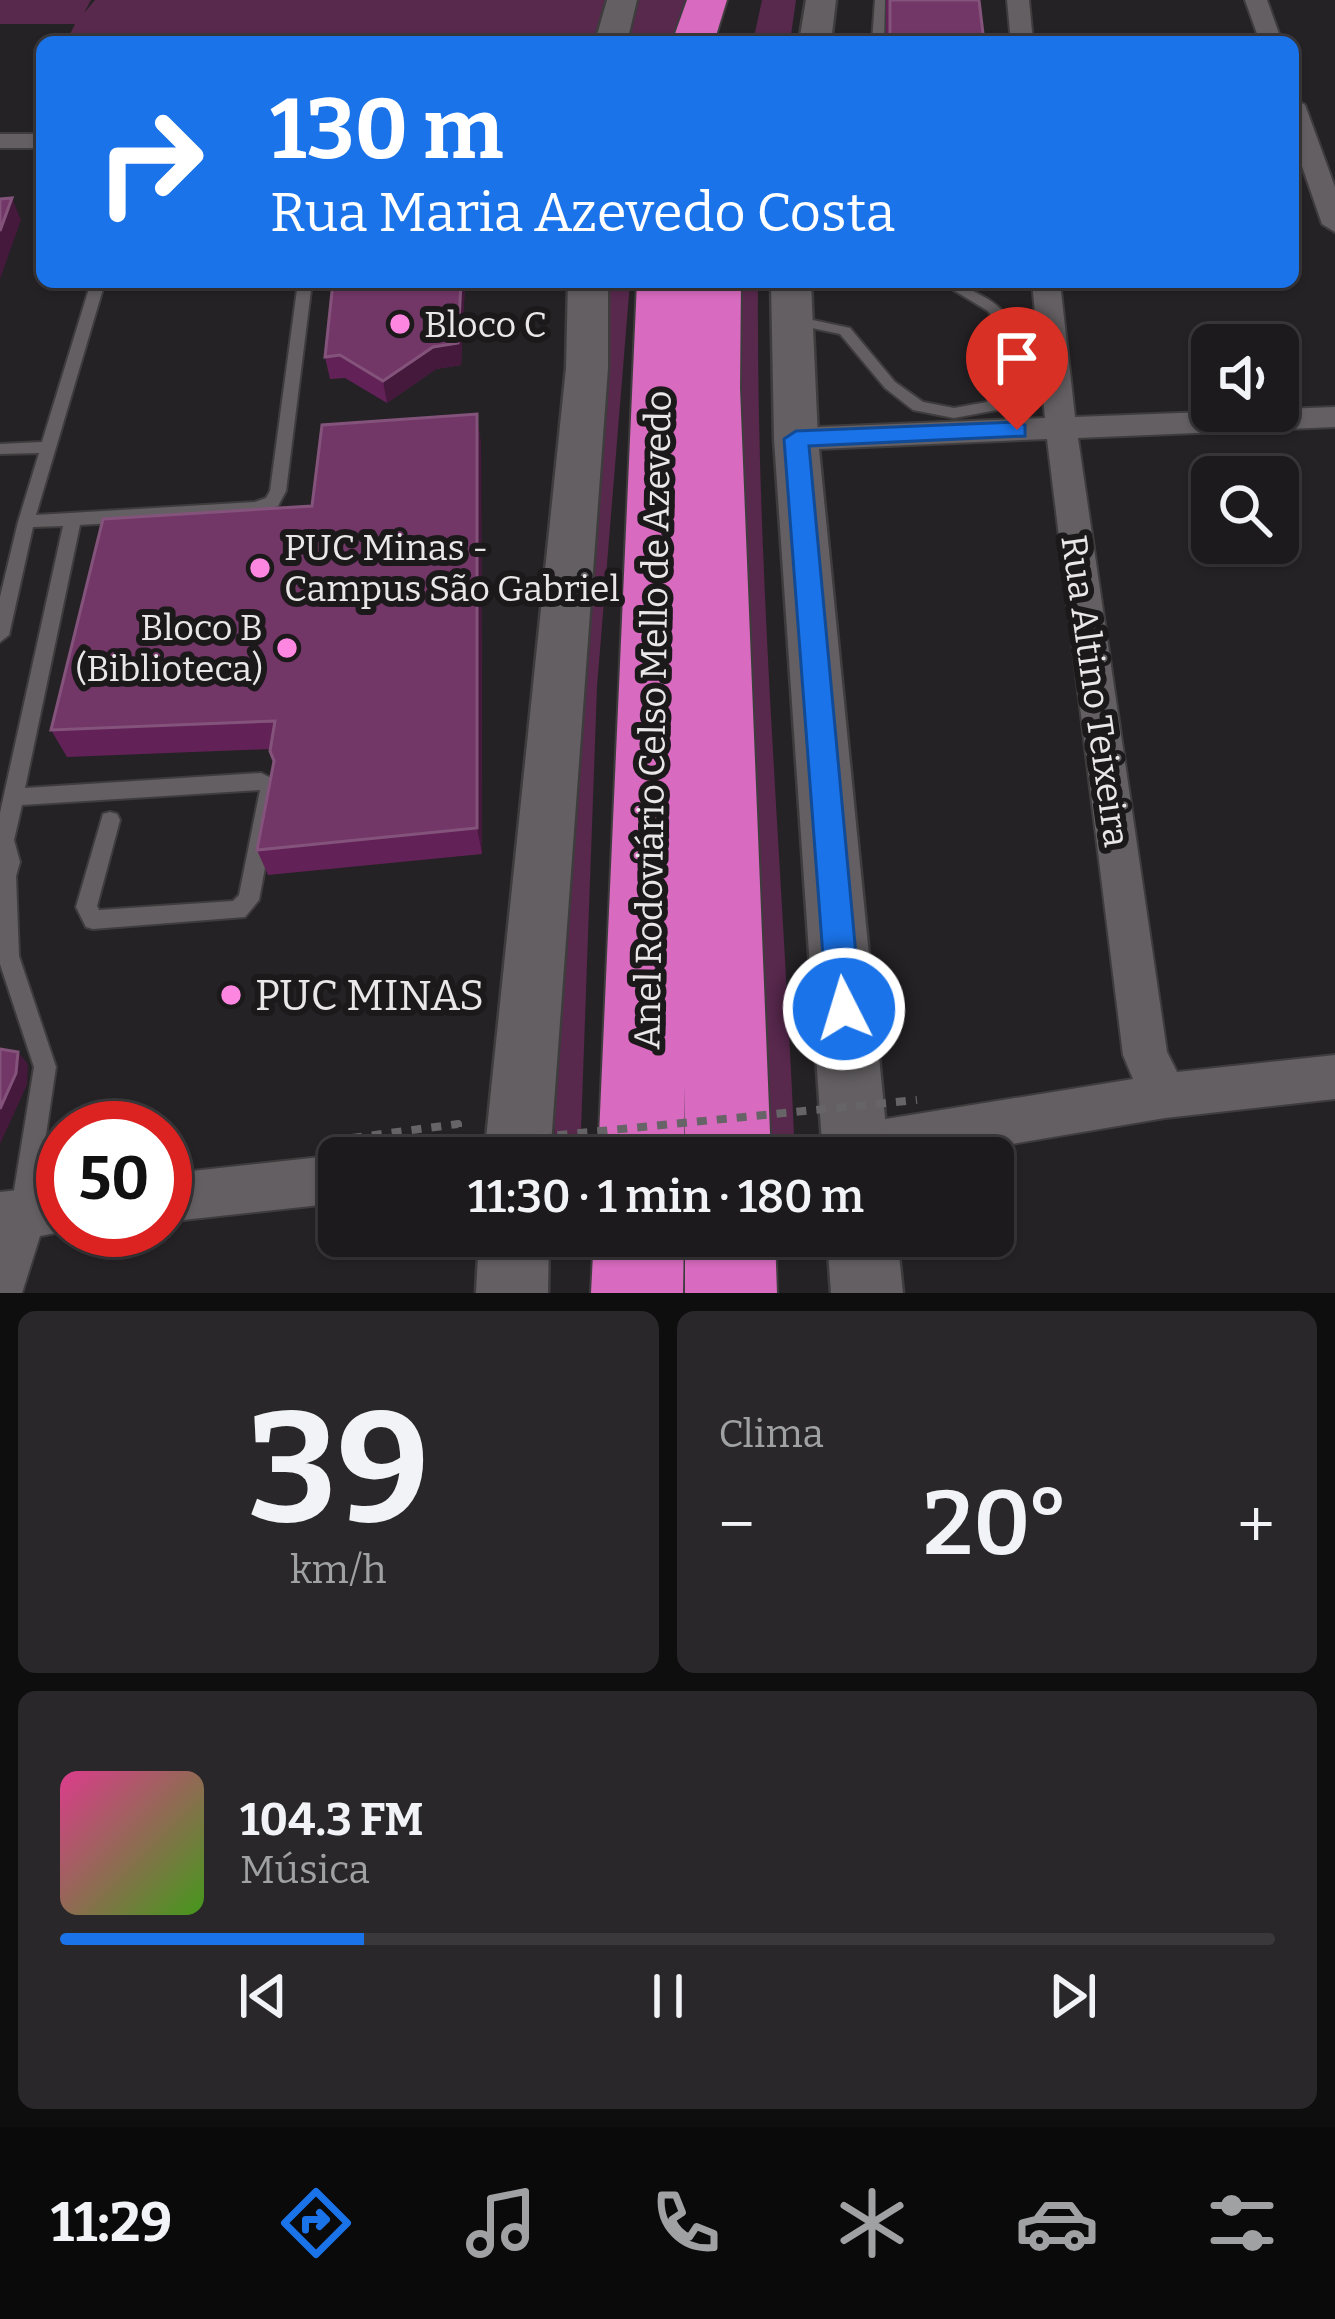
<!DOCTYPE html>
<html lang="pt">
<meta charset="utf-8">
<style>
:root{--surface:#1c1a1c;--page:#292729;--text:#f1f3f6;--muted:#a0a1a3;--line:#3a383b;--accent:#1a73e8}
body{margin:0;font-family:Bitter,serif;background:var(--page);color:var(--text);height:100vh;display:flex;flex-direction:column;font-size:45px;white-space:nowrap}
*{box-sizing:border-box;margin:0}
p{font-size:39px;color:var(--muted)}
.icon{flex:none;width:66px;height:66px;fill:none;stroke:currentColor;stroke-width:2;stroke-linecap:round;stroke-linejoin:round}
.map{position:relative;height:1293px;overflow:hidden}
.sheet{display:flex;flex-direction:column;gap:18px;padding:18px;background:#0f0e0f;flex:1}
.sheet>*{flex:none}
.guide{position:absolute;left:36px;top:36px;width:1263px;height:252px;border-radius:18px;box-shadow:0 3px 9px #0004,0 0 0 3px var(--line);background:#1a73e8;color:#fff;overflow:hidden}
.controls{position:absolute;left:1191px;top:324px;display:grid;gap:24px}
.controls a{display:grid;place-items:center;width:108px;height:108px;border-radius:18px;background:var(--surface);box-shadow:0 3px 9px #0004,0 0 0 3px var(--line);font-size:60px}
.speed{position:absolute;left:36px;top:1101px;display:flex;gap:24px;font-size:60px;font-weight:700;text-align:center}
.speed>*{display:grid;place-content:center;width:156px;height:156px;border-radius:50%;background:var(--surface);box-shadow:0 3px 9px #0004,0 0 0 3px var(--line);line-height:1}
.speed .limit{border:18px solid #d22;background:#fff;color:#111}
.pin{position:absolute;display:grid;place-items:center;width:102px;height:102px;color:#fff;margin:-123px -51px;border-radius:50% 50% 50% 0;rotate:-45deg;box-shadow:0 0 12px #0007}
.pin .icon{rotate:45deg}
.me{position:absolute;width:132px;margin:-66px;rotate:355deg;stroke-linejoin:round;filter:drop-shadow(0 0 9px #0008)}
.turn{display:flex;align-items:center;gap:42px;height:252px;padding:0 36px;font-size:54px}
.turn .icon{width:156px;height:156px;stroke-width:2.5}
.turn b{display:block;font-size:84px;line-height:102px}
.big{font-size:90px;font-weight:600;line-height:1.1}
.sheet .card{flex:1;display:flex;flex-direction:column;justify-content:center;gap:18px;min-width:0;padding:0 42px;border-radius:18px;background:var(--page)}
.sheet .dial{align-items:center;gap:0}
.dial b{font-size:156px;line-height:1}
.song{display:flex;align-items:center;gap:36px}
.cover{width:144px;height:144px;border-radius:18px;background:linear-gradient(135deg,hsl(330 70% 55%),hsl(100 70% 35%))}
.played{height:12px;border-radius:6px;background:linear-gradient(90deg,var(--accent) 25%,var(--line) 25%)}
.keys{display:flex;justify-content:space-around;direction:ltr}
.heat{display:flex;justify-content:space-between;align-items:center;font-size:66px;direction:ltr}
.sheet .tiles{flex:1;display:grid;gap:18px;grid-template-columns:1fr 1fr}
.card:last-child{grid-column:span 2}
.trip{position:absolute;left:318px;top:1137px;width:696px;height:120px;border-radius:18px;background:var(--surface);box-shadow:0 3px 9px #0004,0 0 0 3px var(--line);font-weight:600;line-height:120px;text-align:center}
.dock{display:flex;height:192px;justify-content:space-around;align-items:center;background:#0b0a0b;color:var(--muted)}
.dock .icon{width:84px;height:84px}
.dock .selected{color:var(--accent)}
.dock b{font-size:54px;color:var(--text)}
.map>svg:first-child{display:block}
.green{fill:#58284d}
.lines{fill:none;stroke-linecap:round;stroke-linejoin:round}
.service-casing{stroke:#3f3c3e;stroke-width:4}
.minor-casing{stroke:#3f3c3e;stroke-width:4}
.secondary-casing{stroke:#3f3c3e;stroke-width:5}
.motorway-casing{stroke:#3f3c3e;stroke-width:4}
.path{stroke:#676467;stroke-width:8;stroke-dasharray:10 10;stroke-linecap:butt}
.service{fill:#635f62;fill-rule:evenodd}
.minor{fill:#635f62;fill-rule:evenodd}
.secondary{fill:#635f62;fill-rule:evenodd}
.motorway{fill:#d86abf;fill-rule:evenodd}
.path-bridge{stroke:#676467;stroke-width:8;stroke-dasharray:10 10;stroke-linecap:butt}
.wall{fill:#632257}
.shaded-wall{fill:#44193c}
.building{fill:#723767;stroke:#84537b;stroke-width:3}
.route{fill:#1a73e8;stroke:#114b97;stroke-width:3}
.poi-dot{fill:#fd86e1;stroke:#1c191b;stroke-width:4.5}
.labels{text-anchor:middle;stroke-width:12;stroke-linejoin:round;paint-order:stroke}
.poi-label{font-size:36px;fill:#eae7e9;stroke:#1c191b;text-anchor:start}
.street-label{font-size:36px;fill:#eae7e9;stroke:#1c191b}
.near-poi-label{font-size:42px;fill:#eae7e9;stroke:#1c191b;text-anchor:start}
</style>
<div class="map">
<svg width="1335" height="1293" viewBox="0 0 1335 1293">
<rect width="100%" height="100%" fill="#252225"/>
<path class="green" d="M0,0h91l-7,13 11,-13h527l-11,42h-545l9,-18h-75z
M633,0h55l-15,42h-48z
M762,0h34l-6,42h-37z
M610,282h20l-33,405 -17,471h-26l4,-187z
M730,282h28c-2,293 25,584 37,876h-36z"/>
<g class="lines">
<g class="service-casing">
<path id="service" d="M875,0h10l-1,42h-12z
M91,282h14l-69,233 219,-13 11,-4 4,-7 28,-209h14l-26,209 -8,15 -21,8 -177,11 -55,263 236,-15 16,8 3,6 -21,113 -14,17 -152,12 -7,-2 -10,-20 27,-93 7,-2 7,2 3,6 -23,86 2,4 134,-9 6,-6 21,-105 -238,15 -8,35 6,22 -4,14 3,80 37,111 -21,142 -3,9 -9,3 -9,-3 -3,-9 23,-142 -34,-103v-151l63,-287 -30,1 -24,108 -9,7v-45l18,-75 21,-69 -39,1v-10l42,-2z
M940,282c19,0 29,7 46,16 45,26 33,73 11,112l-43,8 -41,-8 -28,-22 -45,-54 -51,-11 -2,-3 7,-4 56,12 45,54 28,20 31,6 33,-6 11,-22 5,-48 -15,-21z"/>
</g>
<g class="minor-casing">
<path id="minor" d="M1007,0h22l4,42h-22z
M1245,0h22l15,42h-22z
M1293,98l12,7 30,82v45l-13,-8 -29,-84z
M0,134h42v14h-42z
M1032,282h28l15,135 260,-10v20l-257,11 89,614 10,20 158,-17v44l-170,19 -236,40h-93l-4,-11 6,-17 17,-6 278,-45 -10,-24 -76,-616 -251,11 -11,-4 -5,-7 5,-7 11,-4 249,-10z
M339,1155l7,3h-7v45l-174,19v-48z
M63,1185v45h8l-31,6 -18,57h-22v-101z"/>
</g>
<g class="secondary-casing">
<path id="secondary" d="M607,0h30l-10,42h-32z
M806,0h30l-5,42h-32z
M568,282h40v86l-58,790h-66l82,-790z
M771,282h40l7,157 71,719h-66l-49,-719z
M479,1236h70l-1,57h-72z
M827,1236h70l6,57h-72z"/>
</g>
<g class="motorway-casing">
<path id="motorway" d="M687,0h40l-13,42h-42z
M637,282h52v15v-15h52l-1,106 31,770h-86v-73l-1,73h-86z
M594,1236h90l-1,57h-92z
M685,1236h90l2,57h-92z"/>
</g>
<path class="path" d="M352,1138l106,-14v21"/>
<use href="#service" class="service"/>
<use href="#minor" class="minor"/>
<use href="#secondary" class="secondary"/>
<use href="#motorway" class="motorway"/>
<path class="path-bridge" d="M458,1145l459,-45"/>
</g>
<path class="wall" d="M886,0h93l5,42h-98z
M333,282h132l-4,83 -25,4 -49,34 -42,-25 -15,1 -5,-22z
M481,442l1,412 -214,21 -11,-25 17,-88 -4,-13 -203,8 -16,-27 261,-224z"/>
<path class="shaded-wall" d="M12,198l9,22 -21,59v-48z
M461,282h4l-4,83 -25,4 -49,34 -4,-22z
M477,414l4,28 1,412 -5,-26z
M18,1052l10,12 -1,21 -27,59v-35z"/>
<path class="building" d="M890,0h89l5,42h-94z
M12,198l-12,33v-32z
M333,282h128l-3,61 -25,4 -50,34 -43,-26 -15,2z
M477,414v414l-220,22 17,-89 -4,-10 5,-30 -224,9 52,-211 209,-13 10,-81z
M0,1049l18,3 -2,21 -16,36z"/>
<path class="route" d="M1017,422l8,3v11l-216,10 52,563 -5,11 -12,4 -12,-4 -5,-11 -43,-570 12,-8z"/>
<g class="poi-dot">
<circle cx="400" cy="324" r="12"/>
<circle cx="260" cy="568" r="12"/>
<circle cx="287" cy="648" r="12"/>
<circle cx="231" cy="995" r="12"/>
</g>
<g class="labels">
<g class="poi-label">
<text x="424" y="337">Bloco C</text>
<text x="284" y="560">PUC Minas -<tspan x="284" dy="41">Campus São Gabriel</tspan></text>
<text x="263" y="640" text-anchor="end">Bloco B<tspan x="263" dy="41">(Biblioteca)</tspan></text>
</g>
<g class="street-label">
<text transform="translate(1096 691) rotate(82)" y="13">Rua Altino Teixeira</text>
<text transform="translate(652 720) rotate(-89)" y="13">Anel Rodoviário Celso Mello de Azevedo</text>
</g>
<g class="near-poi-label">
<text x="255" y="1010">PUC MINAS</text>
</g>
</g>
</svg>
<div class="controls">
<a><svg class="icon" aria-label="sound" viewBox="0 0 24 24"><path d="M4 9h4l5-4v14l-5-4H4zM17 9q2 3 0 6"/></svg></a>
<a><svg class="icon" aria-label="search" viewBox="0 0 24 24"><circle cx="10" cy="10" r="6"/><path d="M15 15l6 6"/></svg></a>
</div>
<div class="speed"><div class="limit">50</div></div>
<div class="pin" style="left:1017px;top:430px;background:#d93025"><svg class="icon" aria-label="arrive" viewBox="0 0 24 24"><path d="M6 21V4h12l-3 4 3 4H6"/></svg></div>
<svg class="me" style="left:844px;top:1009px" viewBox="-20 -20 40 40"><circle r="17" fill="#1a73e8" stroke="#fff" stroke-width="3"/><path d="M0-11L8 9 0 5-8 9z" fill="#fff"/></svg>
<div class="trip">11:30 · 1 min · 180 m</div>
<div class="guide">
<div class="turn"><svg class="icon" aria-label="right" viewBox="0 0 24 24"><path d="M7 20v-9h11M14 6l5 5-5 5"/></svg><div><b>130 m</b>Rua Maria Azevedo Costa</div></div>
</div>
</div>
<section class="sheet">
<div class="tiles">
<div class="card dial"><b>39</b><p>km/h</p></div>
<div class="card"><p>Clima</p>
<div class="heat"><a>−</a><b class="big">20°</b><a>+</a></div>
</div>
<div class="card">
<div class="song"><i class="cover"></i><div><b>104.3 FM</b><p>Música</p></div></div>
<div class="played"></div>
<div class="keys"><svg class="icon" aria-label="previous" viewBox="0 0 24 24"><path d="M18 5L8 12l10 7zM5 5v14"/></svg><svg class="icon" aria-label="pause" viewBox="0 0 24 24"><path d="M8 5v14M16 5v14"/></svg><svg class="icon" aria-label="next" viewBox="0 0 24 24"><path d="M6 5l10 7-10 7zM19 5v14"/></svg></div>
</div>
</div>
</section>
<nav class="dock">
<b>11:29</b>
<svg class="icon selected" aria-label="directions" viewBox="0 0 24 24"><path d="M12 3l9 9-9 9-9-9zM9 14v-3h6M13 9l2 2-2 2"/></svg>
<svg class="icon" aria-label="music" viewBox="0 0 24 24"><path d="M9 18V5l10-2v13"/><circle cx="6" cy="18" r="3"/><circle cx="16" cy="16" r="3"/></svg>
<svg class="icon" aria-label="phone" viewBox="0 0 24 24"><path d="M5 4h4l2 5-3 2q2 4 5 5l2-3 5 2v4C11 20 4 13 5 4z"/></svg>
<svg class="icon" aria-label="climate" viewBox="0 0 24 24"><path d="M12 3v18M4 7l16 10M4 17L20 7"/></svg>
<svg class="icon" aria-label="car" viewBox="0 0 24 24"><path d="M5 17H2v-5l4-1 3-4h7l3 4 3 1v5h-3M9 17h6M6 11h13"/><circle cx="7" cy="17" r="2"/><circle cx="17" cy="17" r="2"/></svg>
<svg class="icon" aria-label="filters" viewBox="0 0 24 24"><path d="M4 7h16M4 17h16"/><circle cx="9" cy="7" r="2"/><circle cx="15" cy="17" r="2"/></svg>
</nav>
